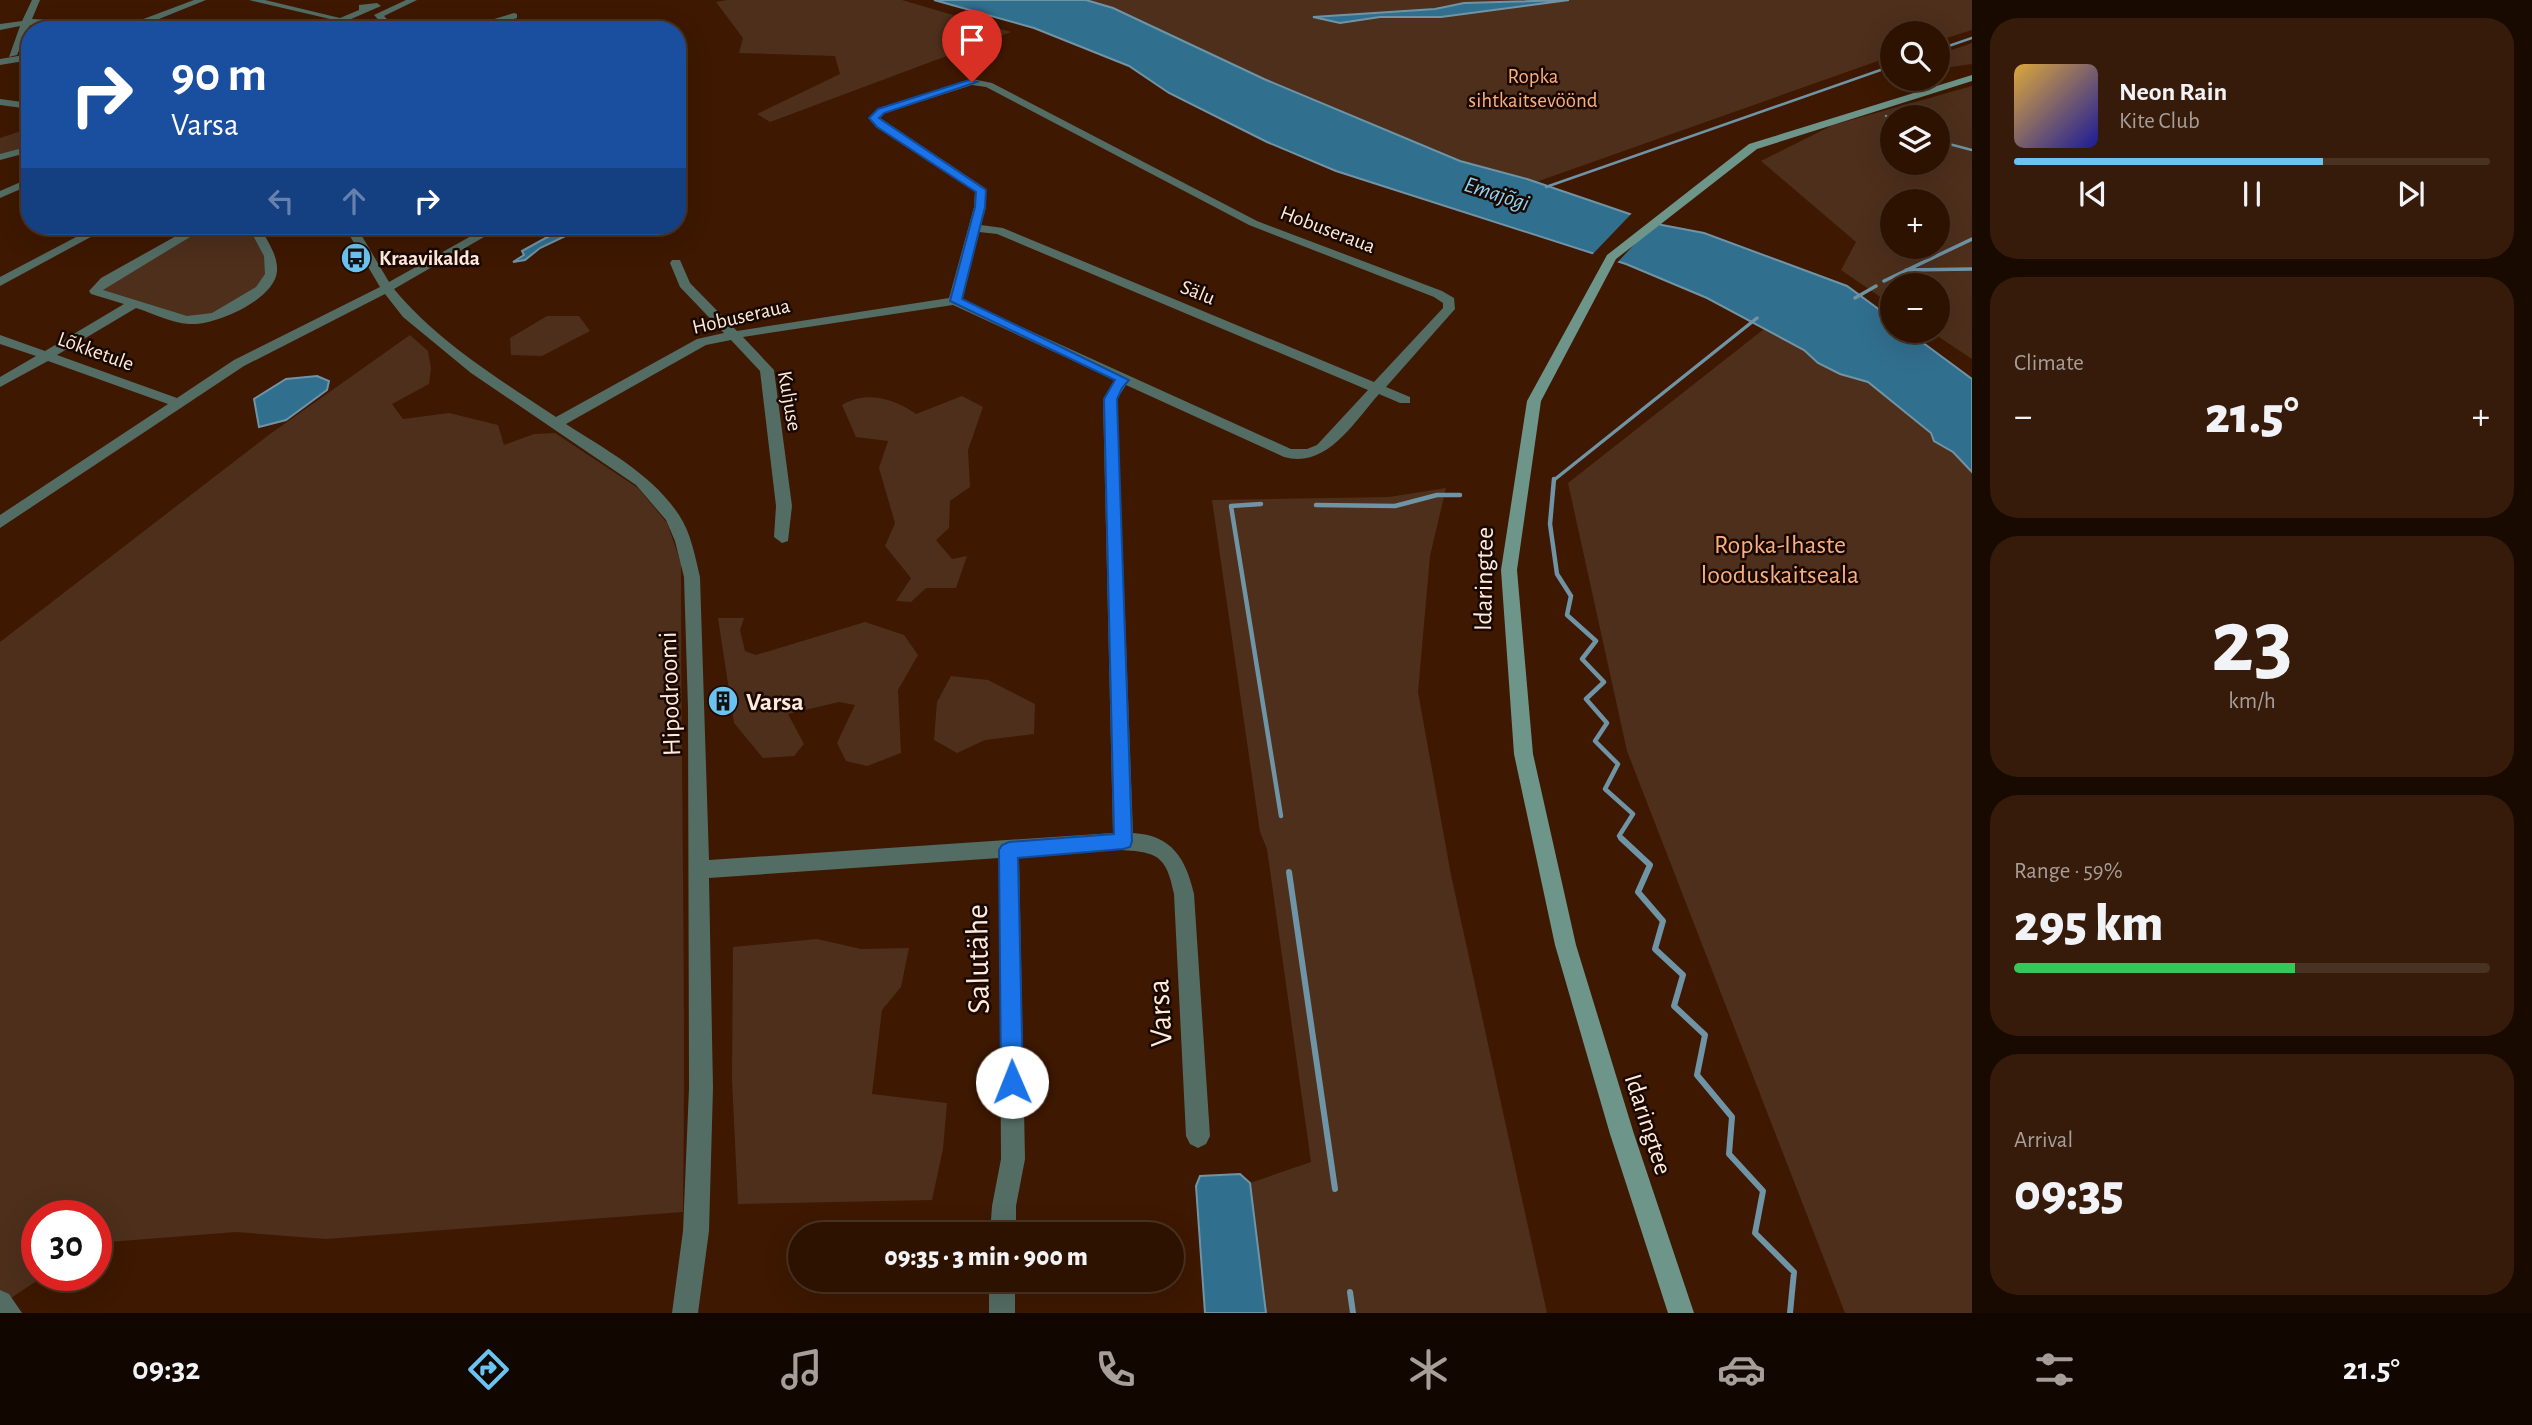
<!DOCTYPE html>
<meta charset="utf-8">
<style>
:root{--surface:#2e1200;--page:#361b0a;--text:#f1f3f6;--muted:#a79e99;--line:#493222;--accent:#6bc3f2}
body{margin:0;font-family:"Alegreya Sans",sans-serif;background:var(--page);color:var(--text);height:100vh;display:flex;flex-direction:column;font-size:26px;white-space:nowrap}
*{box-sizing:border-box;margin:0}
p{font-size:23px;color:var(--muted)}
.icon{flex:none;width:38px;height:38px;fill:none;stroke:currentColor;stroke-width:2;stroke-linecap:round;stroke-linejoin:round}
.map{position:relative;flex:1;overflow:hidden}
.details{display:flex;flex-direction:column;gap:18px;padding:18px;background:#190a00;width:560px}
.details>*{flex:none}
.hud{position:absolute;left:21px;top:21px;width:665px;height:214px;border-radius:28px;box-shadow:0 7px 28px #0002,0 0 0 2px var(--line);background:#1a4fa0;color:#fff;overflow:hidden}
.tools{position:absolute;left:1880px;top:21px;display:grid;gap:14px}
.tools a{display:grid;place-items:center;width:70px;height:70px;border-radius:50%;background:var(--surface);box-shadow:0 7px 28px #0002,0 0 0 2px var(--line);font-size:35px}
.speed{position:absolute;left:21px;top:1200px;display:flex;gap:14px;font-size:35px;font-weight:700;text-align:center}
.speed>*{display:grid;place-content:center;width:91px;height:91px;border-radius:50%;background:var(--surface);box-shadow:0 7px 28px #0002,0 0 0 2px var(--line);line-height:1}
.speed .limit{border:10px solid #d22;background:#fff;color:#111}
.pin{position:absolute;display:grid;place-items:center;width:60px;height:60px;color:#fff;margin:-72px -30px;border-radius:50% 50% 50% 0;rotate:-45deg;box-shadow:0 0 7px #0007}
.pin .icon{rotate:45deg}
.me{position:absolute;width:77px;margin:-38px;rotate:359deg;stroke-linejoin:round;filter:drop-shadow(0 0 5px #0008)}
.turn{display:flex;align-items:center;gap:24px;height:147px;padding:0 35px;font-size:32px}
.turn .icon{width:91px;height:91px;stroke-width:2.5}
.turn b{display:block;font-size:49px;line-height:60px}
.lanes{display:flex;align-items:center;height:66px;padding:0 35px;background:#0003;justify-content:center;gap:35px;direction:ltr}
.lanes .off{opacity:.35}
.big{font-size:52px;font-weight:800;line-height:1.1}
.details .card{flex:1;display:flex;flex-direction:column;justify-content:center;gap:10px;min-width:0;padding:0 24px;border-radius:28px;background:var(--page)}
.details .dial{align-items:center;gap:0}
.dial b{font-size:91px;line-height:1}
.song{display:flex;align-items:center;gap:21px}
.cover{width:84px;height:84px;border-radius:10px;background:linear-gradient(135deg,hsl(40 70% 55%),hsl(240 70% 35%))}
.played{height:7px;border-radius:4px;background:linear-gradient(90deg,var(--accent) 65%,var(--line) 65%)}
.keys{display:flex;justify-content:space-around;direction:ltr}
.heat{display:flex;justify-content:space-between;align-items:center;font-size:38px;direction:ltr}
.charge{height:10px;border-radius:5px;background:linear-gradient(90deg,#34c759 59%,var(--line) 0)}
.trip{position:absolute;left:788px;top:1222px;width:396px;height:70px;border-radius:35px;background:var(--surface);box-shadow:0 7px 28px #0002,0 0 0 2px var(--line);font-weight:800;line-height:70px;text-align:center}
.menu{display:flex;height:112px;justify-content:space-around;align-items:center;background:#120700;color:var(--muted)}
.menu .icon{width:49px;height:49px}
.menu .current{color:var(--accent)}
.menu b{font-size:32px;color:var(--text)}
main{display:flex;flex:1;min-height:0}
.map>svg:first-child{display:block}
.green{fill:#4d2f1b;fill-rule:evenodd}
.water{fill:#316f8e;stroke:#6f94a6;stroke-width:2}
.pier{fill:#3e1800}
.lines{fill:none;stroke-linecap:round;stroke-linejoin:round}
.stream-far3{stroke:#6f94a6;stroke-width:2.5}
.stream-far2{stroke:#6f94a6;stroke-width:3.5}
.stream-far1{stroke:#6f94a6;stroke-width:4.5}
.stream{stroke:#6f94a6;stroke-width:6}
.street{fill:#536c64;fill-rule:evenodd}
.secondary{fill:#6d9589;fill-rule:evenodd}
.route{fill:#1a73e8;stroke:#114b97;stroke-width:2}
.labels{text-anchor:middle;stroke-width:5;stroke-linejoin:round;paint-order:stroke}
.far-park-label{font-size:21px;fill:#faae7d;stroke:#190901}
.far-street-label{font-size:21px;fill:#ffeadd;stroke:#190901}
.far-poi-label{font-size:21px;font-weight:bold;fill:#ffeadd;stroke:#190901;text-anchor:start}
.far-water-label{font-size:23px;font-style:italic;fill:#8ed3fa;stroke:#190901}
.park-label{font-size:26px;fill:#faae7d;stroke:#190901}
.street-label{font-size:26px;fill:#ffeadd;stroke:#190901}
.poi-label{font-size:26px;font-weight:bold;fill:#ffeadd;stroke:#190901;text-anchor:start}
.near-street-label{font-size:32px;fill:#ffeadd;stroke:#190901}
</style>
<main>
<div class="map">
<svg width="1972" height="1313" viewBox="0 0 1972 1313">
<rect width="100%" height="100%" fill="#3e1800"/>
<path class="green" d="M727,0h175l109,32 -241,90 -13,-8 83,-40 -5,-18 -96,-3 4,-15 -27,-36z
M1086,0h886v30l-35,11v-8h-45v23l-356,126 -76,-21 -196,-82 -151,-71z
M1972,43v21l-35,5v-14z
M1972,86v273l-42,-28h7v-46h-45v20l-51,-35 15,-28 -95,-81 72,-36zM1892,117h45v46h-45zM1892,201h45v46h-45z
M30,128v20l-30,7v-17z
M206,226h43l4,3 17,42 -22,27 -28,16 -28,5 -92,-28z
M547,316h32l11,15 -48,25 -31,-1 -1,-17z
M1764,329l40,21 14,13 22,11 28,8 63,51 3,8 19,11 19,20v841h-127l-218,-562 -59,-268z
M410,335l18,16 3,17 -2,16 -37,20 11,15 46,-6 49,12 6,20 30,-11 21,-1 83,55 29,35 14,40c0,217 5,433 2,649l-357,27 -90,-7 -140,11v-27h-59v60h7l-39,26 -5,-5v-655l270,-208z
M962,396l21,11 -15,43 2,37 -20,14 -1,27 -13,12 16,19 15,-3 -11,32h-30l-15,14 -15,-1 15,-23 -26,-32 10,-23 -16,-55 9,-27 -32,-4 -14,-32c24,-15 53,-6 74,9z
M1446,488l-16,68 -12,136 33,183 96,438h-281l-16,-130 61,-21 -44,-313 -7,-17 -48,-332 177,-3z
M744,618l-4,12 5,21 11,4 109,-33 39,13 14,20 -20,35 3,63 -34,13 -21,-5 -9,-18 18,-38 -16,-3 -51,12 16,30 -10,12 -31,2 -29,-35 -16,-105z
M951,676l37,4 47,24 -1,30 -49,6 -28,13 -23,-13 3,-38z
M817,939l44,10 48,-1 -8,39 -19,23 -10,84 75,9 -4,46 -11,51 -194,4 -6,-124 1,-133z"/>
<path class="water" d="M934,0h152l27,8 151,71 196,82 67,18 135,46 42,8 143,53 45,33v12h15l65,48v93l-19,-20 -19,-11 -3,-8 -63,-51 -28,-8 -22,-11 -14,-13 -97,-52 -81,-34 -290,-93 -69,-29 -98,-49 -40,-27 -95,-38z
M1569,0l-128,17h-61l-40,6 -27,-6 122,-8 29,-6z
M558,226h24v2l-42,20 -15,12 -12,2 11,-7 -2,-4 40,-22z
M317,376l12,5 -2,9 -41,30 -27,7 -5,-28 32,-20z
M1240,1174l10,9 16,130h-61l-9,-127 4,-10z"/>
<path class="pier" d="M1634,211l24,8 -43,46 -25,-8z"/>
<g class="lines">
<path class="stream-far3" d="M1937,50l35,-12
M1886,116l6,3
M1937,135l12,9 23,6
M1546,187l346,-121"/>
<path class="stream-far2" d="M1906,270l66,-1
M1884,281l88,-42
M1855,298l21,-12
M1554,480l203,-162"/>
<path class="stream-far1" d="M1554,479l-4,45 7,50 14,22 -4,19 29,26 -14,18 22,23 -18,17 21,24 -12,18 23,23 -13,25 28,25 -14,22 4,4
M1261,504l-30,2 50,310
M1316,505l79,1 42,-11h23"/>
<path class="stream" d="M1621,838l29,27 -12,27 25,29 -8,28 28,26 -9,31 31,29 -8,40 35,42 -3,37 34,37 -8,42 39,39 -4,41
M1289,872l46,317
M1350,1292l3,21"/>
<path class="street" d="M32,0h8l-8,19 98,5 64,-24h12l-62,25 14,5 -128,-5 -13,30 -8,2 11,-31 -20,4v-6l22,-3z
M249,0h16l75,18 19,-8v-5l18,-2 4,3 -39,17v7h-10l1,-8 -3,-3z
M406,0h11l-33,16 14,14h-10l-14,-15z
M514,13l3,1v4l-44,12h-15z
M30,54v6l-30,5v-6z
M972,79l20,4 265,138 185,70 12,7 1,11 -69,78 24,10v6h-10l-21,-9c-25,28 -52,75 -95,63l-158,-72 -9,14 16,434c39,2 53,26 61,61l16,242 -4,8 -8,4 -8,-4 -4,-8 -12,-242c-3,-12 -5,-26 -15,-35 -18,-18 -112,-4 -140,-2l6,302 -9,47v28h-26l2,-28 9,-47 -2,-301 -290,20 4,210 -4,143 -11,82h-26l11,-82 6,-143 -1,-380 -4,-131 -9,-36 -9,-21 -30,-35 -165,-112 -68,-56 -18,-23 -141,72 -244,162v-13l168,-111 -120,-43 -48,26v-10l36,-21 -36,-12v-9l45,16 79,-47 -33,-10 -2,-3 12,-13 93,-52h14l-105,64 84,26 25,-3 44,-26 9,-13 -1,-18 -16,-30h12c6,14 18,28 17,45 -2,29 -63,55 -88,53 -18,-1 -37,-11 -53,-16l-79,47 120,43 57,-38 146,-73 -36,-61h12l33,56 100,-56h14l-109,63c44,53 105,90 162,128l141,-78 27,-6 -44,-46 -10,-24 2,-3h8l10,23 47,48 212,-33 25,-91 1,-16 -99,-64 -7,-9 8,-9zM972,85l14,2 263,138 185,72 9,6v5l-69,74 -371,-154 -22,-3 5,-18 -1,-19 -105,-70 5,-5zM979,232l18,2 371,156 -51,55 -10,4h-16l-329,-149zM953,305l162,75 -12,19 10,434 -404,27 -9,-283c-5,-21 -9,-44 -21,-62 -27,-41 -73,-65 -113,-91l140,-79 25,-5 29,31 16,135 -2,31 8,6 6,-2 4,-35 -18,-136 -31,-33z
M0,99l30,4v6l-30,-4z
M30,146v6l-30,8v-6z
M30,178v7l-30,13v-7z
M97,226h14l-111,60v-9z
M989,1279h26v34h-26z
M0,1290l9,4 13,19h-22z"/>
<path class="secondary" d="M1972,75v6l-215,68 -141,110 -75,142 -24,169 16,184 43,191 58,189 60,179h-26l-58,-179 -55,-189 -41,-191 -13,-184 26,-169 80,-146 142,-111z"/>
</g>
<path class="route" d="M969,80l8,2 -93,31 -5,5 107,72 -1,17 -23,92 167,81 -7,8 -5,11 15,442 -2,6 -7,2 -105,9 5,224 -4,7 -7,4 -7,-4 -4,-7 -2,-232 3,-5 7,-3 105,-8 -10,-435 11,-19 -165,-79 25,-94 1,-15 -99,-65 -8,-9 9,-9z"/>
<defs>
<g id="bus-disc" transform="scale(1.575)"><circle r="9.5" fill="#6bc3f2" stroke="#190901"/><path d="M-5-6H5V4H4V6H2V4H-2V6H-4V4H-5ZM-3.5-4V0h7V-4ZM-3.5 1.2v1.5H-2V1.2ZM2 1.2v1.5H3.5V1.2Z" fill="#111"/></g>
<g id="building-disc" transform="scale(1.575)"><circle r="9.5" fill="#6bc3f2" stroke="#190901"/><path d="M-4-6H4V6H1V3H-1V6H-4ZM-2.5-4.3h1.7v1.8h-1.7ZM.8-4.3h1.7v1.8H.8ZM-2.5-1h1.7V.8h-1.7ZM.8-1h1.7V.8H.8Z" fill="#111"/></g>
</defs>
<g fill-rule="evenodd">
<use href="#bus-disc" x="356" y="258"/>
<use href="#building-disc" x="723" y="701"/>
</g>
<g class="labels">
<g class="far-park-label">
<text x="1533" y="83">Ropka<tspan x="1533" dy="24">sihtkaitsevöönd</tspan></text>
</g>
<g class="far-street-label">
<text transform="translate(1328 229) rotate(21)" y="7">Hobuseraua</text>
<text transform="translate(1198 292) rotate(22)" y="7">Sälu</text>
<text transform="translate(741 316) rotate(-13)" y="7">Hobuseraua</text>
<text transform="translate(96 351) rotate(20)" y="7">Lõkketule</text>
<text transform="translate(790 401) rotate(80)" y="7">Kuljuse</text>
</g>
<g class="far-poi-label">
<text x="379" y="265">Kraavikalda</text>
</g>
<g class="far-water-label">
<text transform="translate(1497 193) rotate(18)" y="8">Emajõgi</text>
</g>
<g class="park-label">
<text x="1780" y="553">Ropka-Ihaste<tspan x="1780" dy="30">looduskaitseala</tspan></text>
</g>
<g class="street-label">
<text transform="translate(1483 579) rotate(-89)" y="9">Idaringtee</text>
<text transform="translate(669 694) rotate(-92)" y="9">Hipodroomi</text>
<text transform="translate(1649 1124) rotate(72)" y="9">Idaringtee</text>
</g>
<g class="poi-label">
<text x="746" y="710">Varsa</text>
</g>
<g class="near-street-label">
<text transform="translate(977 959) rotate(-91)" y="11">Salutähe</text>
<text transform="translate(1159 1013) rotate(-93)" y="11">Varsa</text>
</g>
</g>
</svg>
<div class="tools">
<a><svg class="icon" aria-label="search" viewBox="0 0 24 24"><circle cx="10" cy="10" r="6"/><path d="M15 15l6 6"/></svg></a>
<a><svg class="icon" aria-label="layers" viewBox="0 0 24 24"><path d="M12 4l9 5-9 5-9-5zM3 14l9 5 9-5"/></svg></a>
<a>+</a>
<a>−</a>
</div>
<div class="speed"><div class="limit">30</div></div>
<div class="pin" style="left:972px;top:82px;background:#d93025"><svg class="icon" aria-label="arrive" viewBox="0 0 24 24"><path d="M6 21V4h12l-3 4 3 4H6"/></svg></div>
<svg class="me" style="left:1012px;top:1082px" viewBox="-20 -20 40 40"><circle r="19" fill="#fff"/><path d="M0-13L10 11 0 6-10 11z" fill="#1a73e8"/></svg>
<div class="trip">09:35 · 3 min · 900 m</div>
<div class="hud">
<div class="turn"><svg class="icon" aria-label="right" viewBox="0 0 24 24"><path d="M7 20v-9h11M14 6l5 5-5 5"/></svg><div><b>90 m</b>Varsa</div></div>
<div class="lanes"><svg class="icon off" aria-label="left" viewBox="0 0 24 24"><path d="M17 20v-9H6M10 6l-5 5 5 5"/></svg><svg class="icon off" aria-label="ahead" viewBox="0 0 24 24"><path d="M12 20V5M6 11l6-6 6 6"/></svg><svg class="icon" aria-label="right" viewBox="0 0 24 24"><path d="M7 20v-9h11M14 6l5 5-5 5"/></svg></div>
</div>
</div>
<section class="details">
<div class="card">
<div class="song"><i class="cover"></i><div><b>Neon Rain</b><p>Kite Club</p></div></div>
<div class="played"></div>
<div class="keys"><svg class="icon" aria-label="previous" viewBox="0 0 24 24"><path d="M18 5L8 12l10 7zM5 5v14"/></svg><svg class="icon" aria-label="pause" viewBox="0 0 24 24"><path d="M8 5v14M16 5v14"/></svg><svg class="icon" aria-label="next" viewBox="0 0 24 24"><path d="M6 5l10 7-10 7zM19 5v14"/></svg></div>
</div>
<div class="card"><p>Climate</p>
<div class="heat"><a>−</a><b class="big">21.5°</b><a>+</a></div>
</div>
<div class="card dial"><b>23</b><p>km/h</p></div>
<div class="card"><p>Range · 59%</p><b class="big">295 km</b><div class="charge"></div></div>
<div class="card"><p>Arrival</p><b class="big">09:35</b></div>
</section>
</main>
<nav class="menu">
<b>09:32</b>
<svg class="icon current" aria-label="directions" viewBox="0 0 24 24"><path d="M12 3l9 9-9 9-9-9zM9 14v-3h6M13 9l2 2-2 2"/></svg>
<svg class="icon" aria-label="music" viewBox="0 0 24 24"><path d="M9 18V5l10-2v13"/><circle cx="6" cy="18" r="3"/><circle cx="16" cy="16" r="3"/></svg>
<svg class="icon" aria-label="phone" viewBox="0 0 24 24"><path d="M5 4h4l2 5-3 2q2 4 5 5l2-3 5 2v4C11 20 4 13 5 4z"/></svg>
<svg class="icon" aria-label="climate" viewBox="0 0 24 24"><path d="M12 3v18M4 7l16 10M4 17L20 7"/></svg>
<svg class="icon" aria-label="car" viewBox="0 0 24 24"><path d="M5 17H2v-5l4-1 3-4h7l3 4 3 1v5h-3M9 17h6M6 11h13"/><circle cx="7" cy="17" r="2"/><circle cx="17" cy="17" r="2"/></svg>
<svg class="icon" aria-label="filters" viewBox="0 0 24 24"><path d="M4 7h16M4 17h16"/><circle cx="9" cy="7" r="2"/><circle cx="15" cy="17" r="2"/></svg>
<b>21.5°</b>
</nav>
